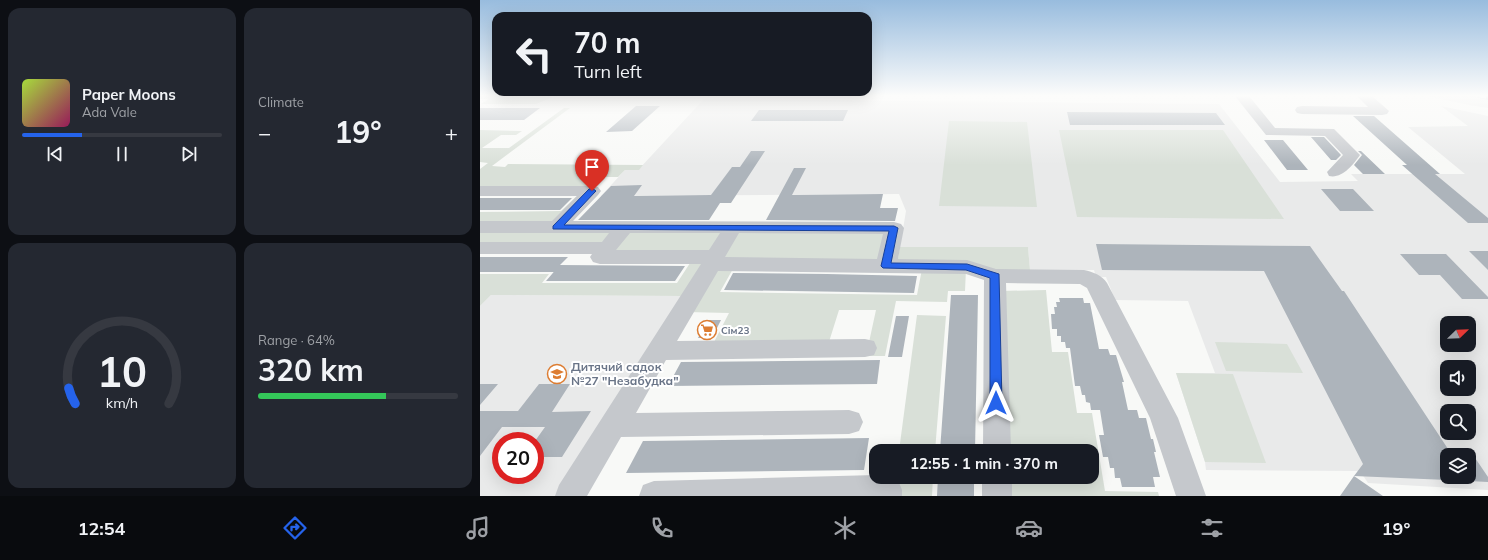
<!DOCTYPE html>
<meta charset="utf-8">
<style>
:root{--surface:#171b24;--page:#242831;--text:#f1f3f6;--muted:#9ea1a6;--line:#363941;--accent:#2563eb}
body{margin:0;font-family:Mulish,sans-serif;background:var(--page);color:var(--text);height:100vh;display:flex;flex-direction:column;font-size:15px;white-space:nowrap}
*{box-sizing:border-box;margin:0}
p{font-size:13px;color:var(--muted)}
.icon{flex:none;width:22px;height:22px;fill:none;stroke:currentColor;stroke-width:2;stroke-linecap:round;stroke-linejoin:round}
.map{position:relative;flex:1;overflow:hidden}
.panel{display:flex;flex-direction:column;gap:8px;padding:8px;background:#0d0f14;width:480px}
.panel>*{flex:none}
.guide{position:absolute;left:12px;top:12px;width:380px;height:84px;border-radius:12px;box-shadow:0 4px 16px #0002;background:#171b24;color:var(--text);overflow:hidden}
.needle{width:26px;rotate:67deg}
.buttons{position:absolute;left:960px;top:316px;display:grid;gap:8px}
.buttons a{display:grid;place-items:center;width:36px;height:36px;border-radius:8px;background:var(--surface);box-shadow:0 4px 16px #0002;font-size:20px}
.speed{position:absolute;left:12px;top:432px;display:flex;gap:8px;font-size:20px;font-weight:700;text-align:center}
.speed>*{display:grid;place-content:center;width:52px;height:52px;border-radius:50%;background:var(--surface);box-shadow:0 4px 16px #0002;line-height:1}
.speed .limit{border:6px solid #d22;background:#fff;color:#111}
.pin{position:absolute;display:grid;place-items:center;width:34px;height:34px;color:#fff;margin:-41px -17px;border-radius:50% 50% 50% 0;rotate:-45deg;box-shadow:0 0 4px #0007}
.pin .icon{rotate:45deg}
.me{position:absolute;width:44px;margin:-22px;rotate:0deg;stroke-linejoin:round;filter:drop-shadow(0 0 3px #0008)}
.turn{display:flex;align-items:center;gap:14px;height:84px;padding:0 16px;font-size:18px}
.turn .icon{width:52px;height:52px;stroke-width:2.5}
.turn b{display:block;font-size:28px;line-height:34px}
.big{font-size:30px;font-weight:700;line-height:1.1}
.panel .card{flex:1;display:flex;flex-direction:column;justify-content:center;gap:6px;min-width:0;padding:0 14px;border-radius:12px;background:var(--page)}
.panel .dial{align-items:center;gap:0}
.dial svg{height:104px;overflow:visible;fill:none;stroke:var(--line);stroke-width:7;stroke-linecap:round;text-anchor:middle}
.dial text{fill:var(--text);stroke:none}
.song{display:flex;align-items:center;gap:12px}
.cover{width:48px;height:48px;border-radius:6px;background:linear-gradient(135deg,hsl(80 70% 55%),hsl(330 70% 35%))}
.played{height:4px;border-radius:2px;background:linear-gradient(90deg,var(--accent) 30%,var(--line) 30%)}
.keys{display:flex;justify-content:space-around;direction:ltr}
.heat{display:flex;justify-content:space-between;align-items:center;font-size:22px;direction:ltr}
.charge{height:6px;border-radius:3px;background:linear-gradient(90deg,#34c759 64%,var(--line) 0)}
.panel .tiles{flex:1;display:grid;gap:8px;grid-template-columns:repeat(2,1fr)}
.trip{position:absolute;left:389px;top:444px;width:230px;height:40px;border-radius:12px;background:var(--surface);box-shadow:0 4px 16px #0002;font-weight:700;line-height:40px;text-align:center}
.tab-bar{display:flex;height:64px;justify-content:space-around;align-items:center;background:#090b0e;color:var(--muted)}
.tab-bar .icon{width:28px;height:28px}
.tab-bar .active{color:var(--accent)}
.tab-bar b{font-size:18px;color:var(--text)}
main{display:flex;flex:1;min-height:0}
.map>svg:first-child{display:block}
.built{fill:#e9eaea;fill-rule:evenodd}
.green{fill:#d9e0d8}
.building{fill:#adb4bb}
.lines{fill:none;stroke-linecap:round;stroke-linejoin:round}
.path{stroke:#bfc0c3;stroke-width:2;stroke-dasharray:1.5 1.5;stroke-linecap:butt}
.minor{fill:#c5c8cc;fill-rule:evenodd}
.rail-casing{stroke:#a6aab1;stroke-width:3.5}
.rail{stroke:#fff;stroke-width:2.5;stroke-dasharray:7;stroke-linecap:butt}
.route{fill:#2563eb;stroke:#184099}
.labels{text-anchor:middle;stroke-width:4;stroke-linejoin:round;paint-order:stroke}
.poi-label{font-size:10px;font-weight:bold;fill:#697487;stroke:#fff;text-anchor:start}
.near-poi-label{font-size:12px;font-weight:bold;fill:#697487;stroke:#fff;text-anchor:start}
</style>
<main>
<section class="panel">
<div class="tiles">
<div class="card">
<div class="song"><i class="cover"></i><div><b>Paper Moons</b><p>Ada Vale</p></div></div>
<div class="played"></div>
<div class="keys"><svg class="icon" aria-label="previous" viewBox="0 0 24 24"><path d="M18 5L8 12l10 7zM5 5v14"/></svg><svg class="icon" aria-label="pause" viewBox="0 0 24 24"><path d="M8 5v14M16 5v14"/></svg><svg class="icon" aria-label="next" viewBox="0 0 24 24"><path d="M6 5l10 7-10 7zM19 5v14"/></svg></div>
</div>
<div class="card"><p>Climate</p>
<div class="heat"><a>−</a><b class="big">19°</b><a>+</a></div>
</div>
<div class="card dial"><svg viewBox="0 0 100 80">
<path d="M14 69A42 42 0 1 1 86 69"/>
<path d="M14 69A42 42 0 0 1 9 57" stroke="#2563eb"/>
<text x="50" y="56" font-size="32" font-weight="700">10</text>
<text x="50" y="72" font-size="11">km/h</text>
</svg></div>
<div class="card"><p>Range · 64%</p><b class="big">320 km</b><div class="charge"></div></div>
</div>
</section>
<div class="map">
<svg width="1008" height="496" viewBox="0 0 1008 496">
<rect width="100%" height="100%" fill="#f8f9f7"/>
<path class="built" d="M947,96h61v12l-19,-3z
M224,99l515,5 61,78 78,-1 -7,-7h114l-57,-47 60,-1 -27,-20 47,10v374l-120,-7 -8,-12 -154,-1 -1,-8 -29,-89h39l-27,-72 -73,-1 -9,-23h-10l-2,-7h-64l-2,-23h-128l6,-36 -7,-17 -298,2 24,-26 14,-1zM967,323h22v22h-22zM967,367h22v22h-22zM967,411h22v22h-22zM967,455h22v22h-22z
M11,295l191,1 -124,200h-78v-190zM21,441h34v34h-34z"/>
<path class="green" d="M0,96l73,1 -17,7h-55l8,-5h-9z
M84,108h6l-78,58 13,1 3,-3 135,1 -4,5h-14l-7,7h-21l-12,12h-105v-20l8,-6 -8,-1v-32l42,1 -6,4h-15l-19,13h27z
M469,121l78,1 10,85 -98,-1z
M579,130h164l61,89 -207,-2z
M100,193l-24,30h-76v-11l81,-1z
M0,231h140l-14,16 -126,-1z
M145,231h102l-15,24h-106z
M256,231h153l-7,32 -165,-2z
M420,247h128l2,23h-46l-87,-6z
M212,260l12,1 -22,35 -191,-1 -11,11v-32h69l-7,9h135z
M234,266l20,1 -14,25 197,3 5,-26h44l-1,22h-17l-1,11 -51,-1 -11,55h-19l10,-46h-37l-11,35 -115,-1 16,-31 -43,-1z
M566,290l6,62h16l9,61h15l13,78 53,1 1,4h-155v-19h88v-26h-89l-3,-160z
M437,315l29,1 -11,135h-36z
M735,342l72,2 16,29 -77,-2z
M696,373l57,1 33,89 -61,-1z
M416,477h37l-1,19h-39z"/>
<path class="building" d="M156,106h24l-28,25 -26,1z
M0,108h60l-16,12h-44z
M279,110h89l-5,11h-92z
M587,112l149,1 9,12h-155z
M873,116h21l66,58h-5l53,44v5h-20l-66,-58h5z
M831,137h13l17,18 -5,5h-5z
M784,140h19l25,30h-21z
M271,151h14l-34,52h-11l-11,17h-131l33,-34 31,-1 -8,11 77,-1 21,-28h8z
M878,151h3l24,23h-22l-9,-9 8,-10z
M314,168h12l-14,27 91,-1 -3,14h18l-3,13 -129,-1z
M841,189h32l21,22h-34z
M0,198h92l-12,12h-80z
M616,244l214,2 32,45h2l108,164h-5v25l-93,-4 9,-12 -99,-193 -162,-1z
M989,251h19v19z
M920,254h46l42,43v2h-26l-22,-24h-21z
M0,257h88l-8,8 125,1 -10,15h-129l12,-14 -4,5h-74z
M253,273l94,1 90,2 -3,17 -190,-3z
M471,295h27l-3,156h-35z
M579,298h24l1,5h6l9,46h9l2,6h6l8,27h-2l6,28h9l2,8h7l5,21h2l3,13h-2l6,25h-7l2,10h-33l-2,-9h-5l-1,-10h-4l-2,-11h-5l-4,-22h5l-4,-25h-9l-1,-7 -4,-1 -1,-7h-3l-2,-9h-5l-5,-38h-4l-1,-6h-4v-6h-4v-7h-5l-1,-15h4l-1,-7h3l-1,-5h4z
M416,316h13l-7,41h-14z
M227,320h14l-9,18h-14z
M400,360l-3,24 -209,2 13,-24z
M0,384h18l-18,21z
M59,384h31l-18,28 39,-1 -29,46h-27v-16l10,-14h-43l-22,29v-45h38z
M389,438l-5,32 -238,3 17,-32z
M989,449l19,28v5l-19,-1z
M874,476l29,20h-43z
M458,477h36v19h-37z"/>
<g class="lines">
<path class="path" d="M58,96h21"/>
<path class="minor" d="M755,96h14l26,32 59,1 26,26c-7,10 -18,24 -31,21l-2,-4 16,-17 -18,-19 -59,-1z
M877,96h15l17,15 -2,3 -5,1 -80,-1 -5,-1 -2,-3 2,-3 5,-1 66,1z
M0,186h112l6,1 3,4 -3,4 -25,26 321,1 7,2 3,4 -6,31 69,1 29,9 88,1c9,2 18,5 23,13l71,135 28,78h-30l-26,-78 -63,-130 -7,-4 -74,-1 5,168h-28l1,-171 -18,-6 -248,-3 -41,70 188,-2 9,2 3,7 -3,7 -9,2 -199,3 -30,53 213,-3 10,3 4,9 -4,9 -10,3 -228,3 -34,59h-32l4,-11 142,-221h-101l-7,-2 -3,-5 2,-3h-112v-12h122l7,-9h-129v-12h72l25,-25h-97zM150,233h90l-11,17h-93zM259,233l144,1 -6,25 -152,-2z
M396,475v2h15l7,3 4,10v6h-263l4,-11 11,-4z
M502,477h30v19h-30z"/>
<g class="rail-casing">
<path id="rail" d="M999,96l9,2"/>
</g>
<use href="#rail" class="rail"/>
</g>
<linearGradient id="sky" x2="0" y2="1"><stop stop-color="#98bcde"/><stop offset="0.58" stop-color="#fcfcfb"/><stop offset="1" stop-color="#fcfcfb" stop-opacity="0"/></linearGradient>
<rect width="1008" height="165" fill="url(#sky)"/>
<path class="route" d="M112,188l4,3 -1,1 -31,33 330,1 4,2 -7,35 76,1 32,10 3,129 -1,4 -5,2 -4,-2 -2,-4v-125l-24,-8 -83,-2 -2,-2 8,-35 -336,-2v-3l36,-37z"/>
<defs>
<g id="supermarket-ring" transform="scale(1)"><circle r="9.5" fill="#fff" stroke="#dd7d32" stroke-width="1.5"/><path d="M-6-5.5h2.5l.6 2H6L4.5 2H-2.5L-4.4-4H-6ZM-1.5 3.2a1.3 1.3 0 1 0 .1 0ZM3 3.2a1.3 1.3 0 1 0 .1 0Z" fill="#dd7d32"/></g>
<g id="school-ring" transform="scale(1)"><circle r="9.5" fill="#fff" stroke="#dd7d32" stroke-width="1.5"/><path d="M0-5L7-2L0 1L-7-2ZM-4 1L0 2.5L4 1V4Q0 6-4 4Z" fill="#dd7d32"/></g>
</defs>
<g fill-rule="evenodd">
<use href="#supermarket-ring" x="227" y="330"/>
<use href="#school-ring" x="77" y="374"/>
</g>
<g class="labels">
<g class="poi-label">
<text x="241" y="334">Сім23</text>
</g>
<g class="near-poi-label">
<text x="91" y="371">Дитячий садок<tspan x="91" dy="14">№27 "Незабудка"</tspan></text>
</g>
</g>
</svg>
<div class="buttons">
<a><svg class="needle" viewBox="-14 -14 28 28"><path d="M0-13l5 13h-10z" fill="#e53935"/><path d="M0 13l5-13h-10z" fill="#9ea1a6"/></svg></a>
<a><svg class="icon" aria-label="sound" viewBox="0 0 24 24"><path d="M4 9h4l5-4v14l-5-4H4zM17 9q2 3 0 6"/></svg></a>
<a><svg class="icon" aria-label="search" viewBox="0 0 24 24"><circle cx="10" cy="10" r="6"/><path d="M15 15l6 6"/></svg></a>
<a><svg class="icon" aria-label="layers" viewBox="0 0 24 24"><path d="M12 4l9 5-9 5-9-5zM3 14l9 5 9-5"/></svg></a>
</div>
<div class="speed"><div class="limit">20</div></div>
<div class="pin" style="left:112px;top:191px;background:#d93025"><svg class="icon" aria-label="arrive" viewBox="0 0 24 24"><path d="M6 21V4h12l-3 4 3 4H6"/></svg></div>
<svg class="me" style="left:516px;top:403px" viewBox="-20 -20 40 40"><path d="M0-17L14 15 0 8-14 15z" fill="#2563eb" stroke="#fff" stroke-width="4"/></svg>
<div class="trip">12:55 · 1 min · 370 m</div>
<div class="guide">
<div class="turn"><svg class="icon" aria-label="left" viewBox="0 0 24 24"><path d="M17 20v-9H6M10 6l-5 5 5 5"/></svg><div><b>70 m</b>Turn left</div></div>
</div>
</div>
</main>
<nav class="tab-bar">
<b>12:54</b>
<svg class="icon active" aria-label="directions" viewBox="0 0 24 24"><path d="M12 3l9 9-9 9-9-9zM9 14v-3h6M13 9l2 2-2 2"/></svg>
<svg class="icon" aria-label="music" viewBox="0 0 24 24"><path d="M9 18V5l10-2v13"/><circle cx="6" cy="18" r="3"/><circle cx="16" cy="16" r="3"/></svg>
<svg class="icon" aria-label="phone" viewBox="0 0 24 24"><path d="M5 4h4l2 5-3 2q2 4 5 5l2-3 5 2v4C11 20 4 13 5 4z"/></svg>
<svg class="icon" aria-label="climate" viewBox="0 0 24 24"><path d="M12 3v18M4 7l16 10M4 17L20 7"/></svg>
<svg class="icon" aria-label="car" viewBox="0 0 24 24"><path d="M5 17H2v-5l4-1 3-4h7l3 4 3 1v5h-3M9 17h6M6 11h13"/><circle cx="7" cy="17" r="2"/><circle cx="17" cy="17" r="2"/></svg>
<svg class="icon" aria-label="filters" viewBox="0 0 24 24"><path d="M4 7h16M4 17h16"/><circle cx="9" cy="7" r="2"/><circle cx="15" cy="17" r="2"/></svg>
<b>19°</b>
</nav>
